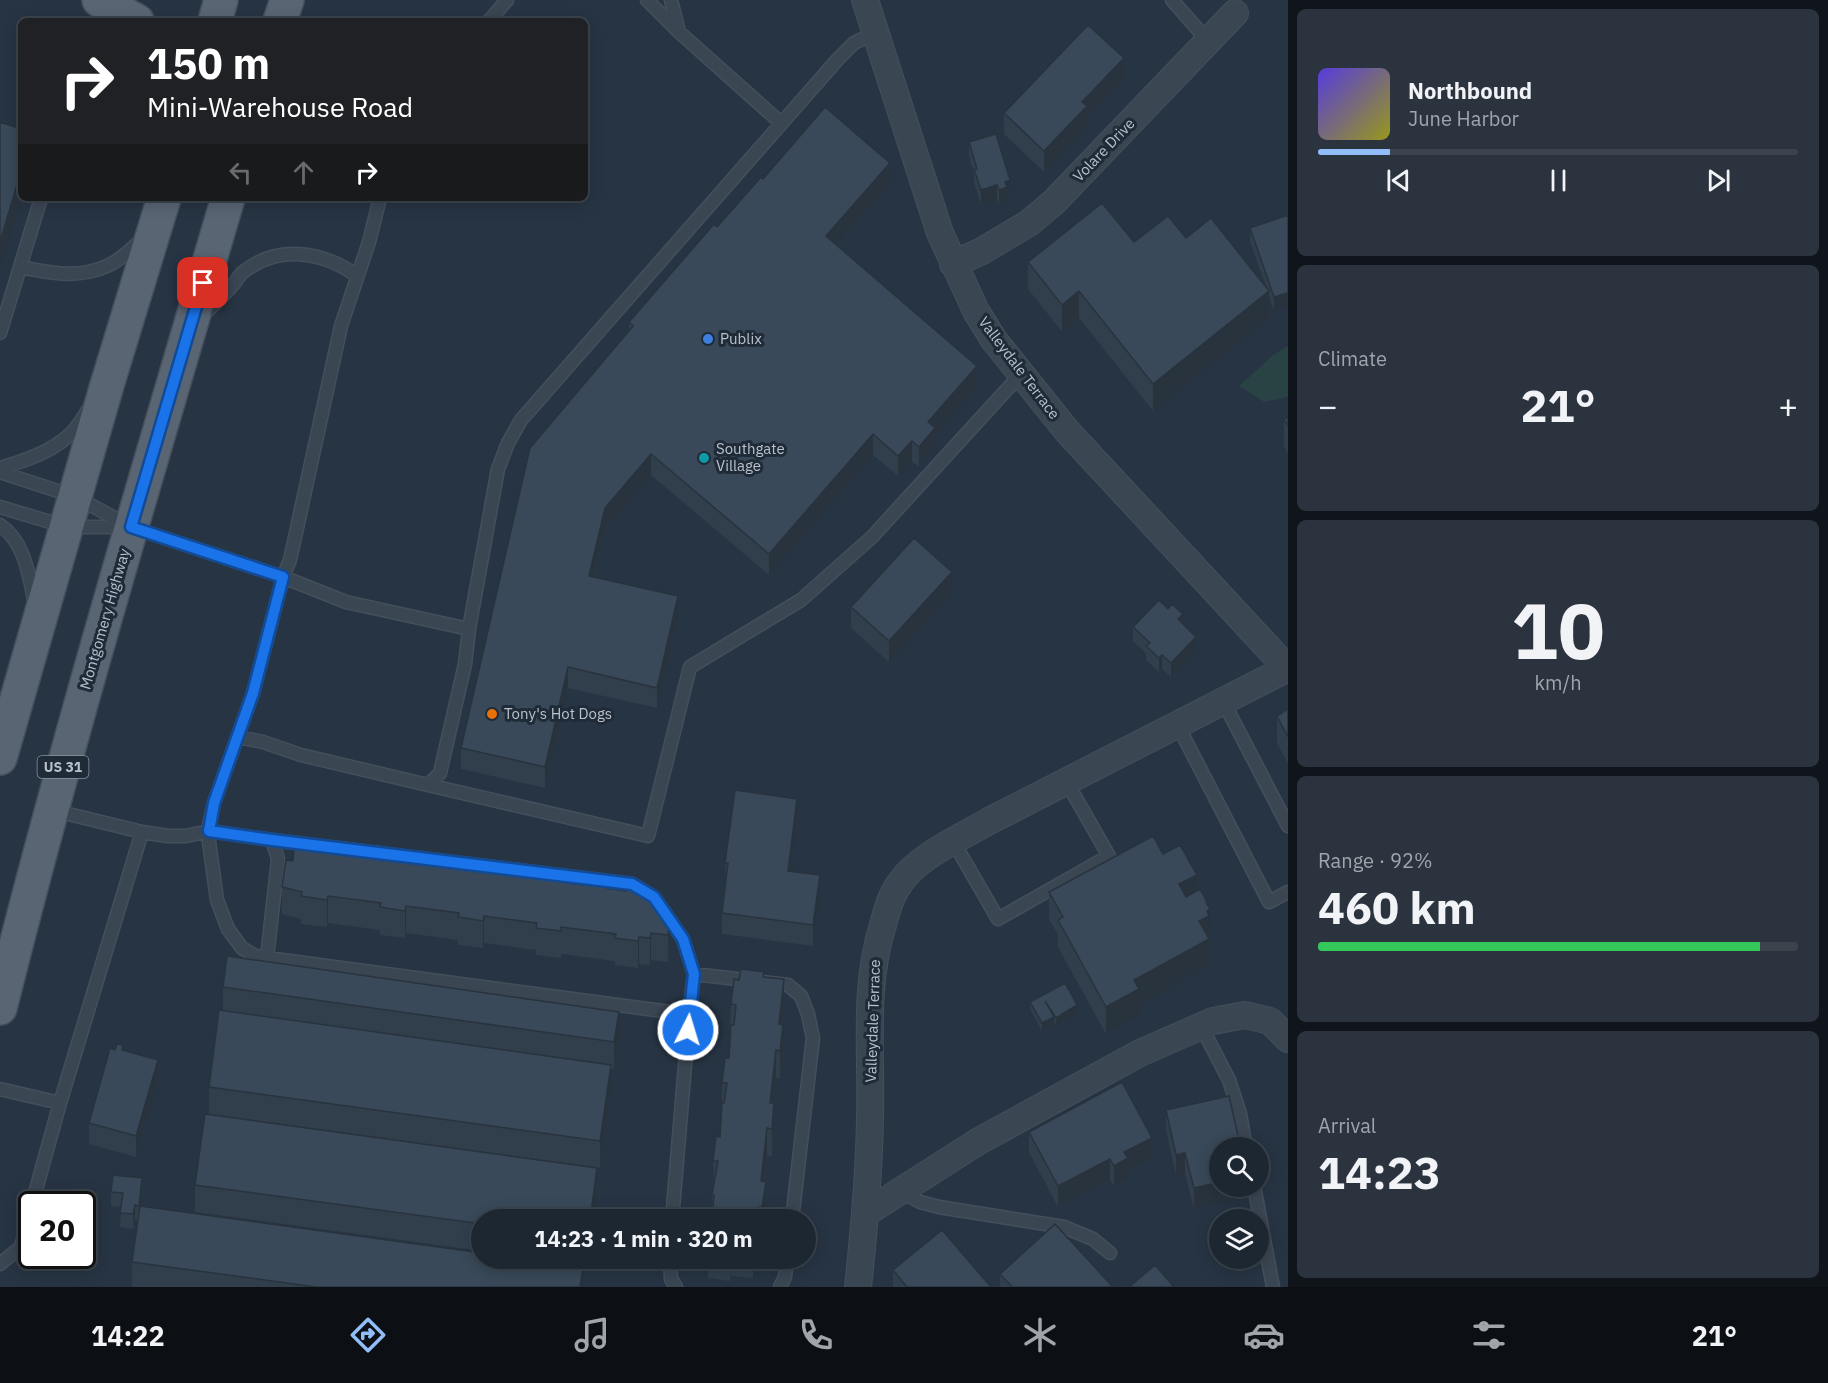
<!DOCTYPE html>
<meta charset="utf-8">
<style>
:root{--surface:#1d2732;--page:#2a333e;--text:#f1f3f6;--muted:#a0a5ac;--line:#3b444d;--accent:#91bef9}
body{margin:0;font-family:"IBM Plex Sans",sans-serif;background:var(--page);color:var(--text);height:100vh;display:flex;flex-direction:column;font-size:22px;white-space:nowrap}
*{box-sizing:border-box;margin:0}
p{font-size:20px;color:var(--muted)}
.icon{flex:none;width:33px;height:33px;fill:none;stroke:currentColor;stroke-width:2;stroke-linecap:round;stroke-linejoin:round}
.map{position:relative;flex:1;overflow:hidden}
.panel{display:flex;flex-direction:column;gap:9px;padding:9px;background:#10151c;width:540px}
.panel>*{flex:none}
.top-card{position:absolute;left:18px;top:18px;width:570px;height:183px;border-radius:9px;box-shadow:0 3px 15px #0003,0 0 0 2px var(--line);background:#202124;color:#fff;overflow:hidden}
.tools{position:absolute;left:1209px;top:1137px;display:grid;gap:12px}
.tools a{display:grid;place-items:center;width:60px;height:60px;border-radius:50%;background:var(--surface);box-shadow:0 3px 15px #0003,0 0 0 2px var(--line);font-size:30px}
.speed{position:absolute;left:18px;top:1191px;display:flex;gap:12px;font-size:30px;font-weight:700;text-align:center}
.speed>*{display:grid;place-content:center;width:78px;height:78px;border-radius:50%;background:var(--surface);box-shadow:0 3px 15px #0003,0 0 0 2px var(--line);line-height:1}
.speed .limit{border:3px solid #111;border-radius:9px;background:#fff;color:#111}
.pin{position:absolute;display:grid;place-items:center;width:51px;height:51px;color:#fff;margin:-26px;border-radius:12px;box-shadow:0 3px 9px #0006}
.me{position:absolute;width:66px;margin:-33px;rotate:5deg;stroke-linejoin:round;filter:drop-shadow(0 0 4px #0008)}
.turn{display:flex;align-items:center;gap:21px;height:126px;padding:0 30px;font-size:27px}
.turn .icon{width:78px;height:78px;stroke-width:2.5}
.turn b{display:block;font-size:42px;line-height:51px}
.lanes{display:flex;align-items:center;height:57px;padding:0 30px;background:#0003;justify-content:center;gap:30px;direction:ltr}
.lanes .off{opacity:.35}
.big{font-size:45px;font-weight:800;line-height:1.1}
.panel .card{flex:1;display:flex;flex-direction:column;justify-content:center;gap:9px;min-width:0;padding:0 21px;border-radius:9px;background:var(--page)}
.panel .dial{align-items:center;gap:0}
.dial b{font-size:78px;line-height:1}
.song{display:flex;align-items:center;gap:18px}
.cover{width:72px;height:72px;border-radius:9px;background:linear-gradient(135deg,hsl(250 70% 55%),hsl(60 70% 35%))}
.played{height:6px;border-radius:3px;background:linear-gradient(90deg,var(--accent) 15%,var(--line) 15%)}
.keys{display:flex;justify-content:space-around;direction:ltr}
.heat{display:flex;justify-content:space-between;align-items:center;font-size:33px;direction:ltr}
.charge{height:9px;border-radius:4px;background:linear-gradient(90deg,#34c759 92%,var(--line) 0)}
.trip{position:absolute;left:471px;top:1209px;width:345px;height:60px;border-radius:30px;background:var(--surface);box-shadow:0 3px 15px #0003,0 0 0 2px var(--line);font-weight:800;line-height:60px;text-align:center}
.menu{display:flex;height:96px;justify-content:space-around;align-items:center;background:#0c1014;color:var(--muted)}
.menu .icon{width:42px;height:42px}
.menu .active{color:var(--accent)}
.menu b{font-size:27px;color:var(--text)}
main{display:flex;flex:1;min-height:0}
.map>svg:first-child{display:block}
.green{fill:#294244}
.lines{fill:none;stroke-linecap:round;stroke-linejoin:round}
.service-casing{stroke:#454f5c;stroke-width:15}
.minor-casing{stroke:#454f5c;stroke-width:28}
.primary-casing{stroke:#454f5c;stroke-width:36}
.service{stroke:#3b4653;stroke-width:12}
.minor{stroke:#3b4653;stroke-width:26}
.primary{stroke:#5a6573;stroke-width:33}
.wall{fill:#313f4d}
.shaded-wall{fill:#28333e}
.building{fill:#394959;stroke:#28333e;stroke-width:1.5}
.route-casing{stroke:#114b97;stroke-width:15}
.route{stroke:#1a73e8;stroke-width:10}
.shop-dot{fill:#3f7fe0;stroke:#202b38;stroke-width:2}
.culture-dot{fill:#0f9aa8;stroke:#202b38;stroke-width:2}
.food-dot{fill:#e8710a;stroke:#202b38;stroke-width:2}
.labels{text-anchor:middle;stroke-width:6;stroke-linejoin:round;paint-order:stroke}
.shield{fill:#202b38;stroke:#8b94a0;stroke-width:1.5}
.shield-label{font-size:14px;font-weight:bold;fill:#b9c1cd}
.street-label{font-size:15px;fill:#b9c1cd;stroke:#202b38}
.poi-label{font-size:15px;fill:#b9c1cd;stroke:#202b38;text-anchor:start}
</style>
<main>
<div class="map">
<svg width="1288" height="1287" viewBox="0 0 1288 1287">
<rect width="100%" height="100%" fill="#273443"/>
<path class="green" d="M1288,346v51l-24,5 -25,-16 34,-31z"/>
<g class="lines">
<g class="service-casing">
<path id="service" d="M647,0l31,31
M671,0l8,32 102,91
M1172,0l36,41
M489,21l18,-21
M380,198l-11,44 -28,84 -51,234 -7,17 63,25 123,27 29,-160 10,-26 13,-23 317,-361 16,-16 21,-10
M20,267c30,6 58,12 87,-1 13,-5 26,-19 37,-28
M201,317c11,-10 20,-19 30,-30 4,-4 7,-10 11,-14 35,-29 81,-22 115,3
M0,333l41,-135
M0,468c25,-7 58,-18 75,-39 5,-6 9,-13 13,-19
M0,472l76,25 55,30 152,50 -30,116 -39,110 -5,22v17l8,58 11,29 14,19 13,8 12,2 403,54 20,-6 4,-32 -11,-35 -29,-42 -22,-13 -360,-44
M0,507l67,20h61
M0,525c25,17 29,51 35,79
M1223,701l65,125
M1177,724l92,178 19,-10
M238,737l25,5 38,13 127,30 12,-12 25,-109 4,-35
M428,785l220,51 42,-169 111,-67 71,-63 149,-163
M52,810l90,22 -82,271
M142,832l26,4h18l23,-5 63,9 6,19 -11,99
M953,841l45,78 111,-63 -43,-75
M694,974l94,11 13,11 7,18 5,24 -21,182
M1201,1026l28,54 11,34 6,34
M0,1089l60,14 -28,101
M1254,1186l19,101
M900,1191l20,11 19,5 125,20 29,12 17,14
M672,1220l18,-214
M670,1258l1,21 5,8
M0,1264l21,-17 11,-40
M780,1287l5,-10 2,-19"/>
</g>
<g class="minor-casing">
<path id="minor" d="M865,0l75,233 36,78 18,29 73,91 220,237
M953,264l29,-13 47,-28 25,-21 181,-189
M866,1213l113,-72 161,-88 73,-32 32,-6 25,6 18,18
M858,1287c6,-56 11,-112 12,-168 2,-65 -7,-132 13,-194 4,-15 8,-30 17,-42 18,-27 62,-46 89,-62l299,-153"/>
</g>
<g class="primary-casing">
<path id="primary" d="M99,0l38,21
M215,21l6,-21
M280,21l7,-21
M0,758l107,-373 57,-187
M0,1008c68,-272 149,-541 228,-810"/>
</g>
<use href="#service" class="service"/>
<use href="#minor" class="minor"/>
<use href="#primary" class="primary"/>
</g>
<path class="wall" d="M1124,79l-37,38v10l-43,45 -40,-38v-21z
M969,142l41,52 -3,1v7l-8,2 -2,-5 -16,5 -7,-21v-9l-5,-18z
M763,179l127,5 -53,61 140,141 -42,49v13l-16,19 -7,-5 -14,14 -25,-21 -104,120 -118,-100 -46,54 -11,48 84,40 -21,91 -89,-20 -23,100 -84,-19v-21l168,-418v-8z
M1288,215l-14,96 -5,-14v21l-116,93 -74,-93 -17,14 -34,-43v-27l106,-20 52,-4 80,48 -16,-44v-14z
M1288,417v36l-4,-7v-27z
M952,593l-63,69 -38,-34v-21z
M1183,624l13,27 -25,26 -9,-8 -3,3 -13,-12v-7l-13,-12v-14z
M1288,709v55l-11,-21v-27z
M797,820l-7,51 30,25 -7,50 -91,-12v-21l4,-30 -1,-20z
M1163,854l34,37 10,14 3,31 -1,30 -70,39v11l-33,18 -48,-87v-13l-9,-14v-28z
M373,857l268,36 11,7 11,17 7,1v27l-2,17 -17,-2 -1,5 -11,-1 -1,4 -23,-3v-4l-54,-7v4l-25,-3v-5l-52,-7 -1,5 -25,-3v-5l-52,-7 -1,5 -25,-3v-5l-52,-7 -1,4 -26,-3v-5l-19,-5v-27l11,-26z
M764,977l20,29 -2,18 1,28 -3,26h-4l-3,25 1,27 -2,26 -5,-1 -3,26 2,28 -2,11h-57l5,-4v-21l2,-7 -1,-27 7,-24 2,-34v-20l7,-25 2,-54 8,-24z
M223,987l396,52 -5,30h-3v23l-11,76 -391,-54v-27l14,-76z
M1030,1002l47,11 -21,12 -2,-4v3l-12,7 -12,-22z
M123,1051l35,30 -22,76 -47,-13v-21z
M1166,1110l73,38h-19l19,38v13l-45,10 -9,-36 -9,2 -10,-44z
M1029,1132l123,26 -24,13v8l-14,7 -4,-6 -52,27 -29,-55z
M195,1185l402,10 -4,25h-111v31l-287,-39z
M111,1192h31l-1,14 442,81h-451v-25l6,-42 -3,-1 -2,10 -13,-2 1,-20 -10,-1z
M533,1258h55l-1,8z
M705,1258h50l-2,20 -22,-2 -1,5 -22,-3v-11l-3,-1z
M893,1270l98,17h-98z
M1000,1274l113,13h-113z"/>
<path class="shaded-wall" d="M1124,58v21l-37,38v10l-43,45v-21l38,-49z
M890,163v21l-64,73v-21z
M21,171v27l-21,71v-27z
M1010,180v14l-3,1v7l-8,2v-14l6,-8z
M997,185v14l-16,5v-14z
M1079,291v27l-17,14v-27z
M1269,291v27l-116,93v-27z
M1288,293v14l-14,4v-14z
M977,366v20l-42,49v13l-16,19v-20l9,-25z
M873,434v21l-104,120v-21z
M912,441v21l-14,14v-20z
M651,454v21l-46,54 -16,67v-20l16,-68z
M952,572v21l-63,69v-21z
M678,596v21l-21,91v-20z
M1183,614v15l-5,-10z
M1196,637v14l-25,26v-14z
M1162,655v14l-3,3v-14z
M568,667v21l-23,100v-21z
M797,799v21l-9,71v-20z
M820,875v21l-7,50v-21z
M1197,875v27l-18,9v-27z
M328,896v27l-1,4v-27z
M1206,902h1v8l3,-1 -1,57 -70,39v11l-33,18v-27l93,-86z
M406,906v27l-1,5v-27z
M484,916v27l-1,5v-27z
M670,918v27l-2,17v-27z
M651,933v27l-1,5v-27z
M639,937v27l-1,4v-27z
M784,979v27l-5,45v-27z
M1077,1005v8l-21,12v-7z
M619,1012v27l-5,30v-27z
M1054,1017v7l-12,7v-8z
M783,1025v27l-3,26v-27z
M776,1050v28l-6,52v-27z
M158,1060v21l-22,76v-21z
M611,1065v27l-11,76v-27z
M774,1103v27l-2,26v-27z
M767,1128v27l-6,53v-27z
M1152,1138v20l-24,13v8l-14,7v-20l10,-14z
M1239,1140v8h-9v-6z
M1185,1153v20l-9,2v-20z
M1110,1159v21l-52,27v-21z
M597,1168v27l-4,25h-3z
M142,1178v14l-3,28v-14z
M766,1182v27l-2,11h-2v-13z
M1220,1182v4h19v13l-45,10v-21z
M135,1205v14l-2,10v-15z
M730,1258h1l-1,23z
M753,1258h2l-2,20z
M583,1267v20h-3z"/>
<path class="building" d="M1088,25l36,33 -42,44 5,4 -43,45 -40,-38z
M825,107l65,56 -64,73 151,130 -49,56 7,6 -16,19 -7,-6 -14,15 -25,-22 -104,120 -118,-100 -46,54 -16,68 89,20 -21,92 -89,-21 -23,100 -84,-19 69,-300 103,-122 -4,-4 85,-98 3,3 44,-50 2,2z
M0,122l21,7v42l-21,71z
M996,134l14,46 -5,2 2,5 -8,3 -2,-5 -16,5 -7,-21h3l-8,-27z
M1102,203l32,39 34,-26 18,22 25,-20 58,73 -116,93 -74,-93 -17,14 -34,-43z
M1288,215v78l-14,4 -24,-69z
M1288,417v9l-4,-7z
M914,538l38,34 -63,69 -38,-34z
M1159,600l9,9 4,-5 11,10 -5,5 18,18 -25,26 -9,-8 -3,3 -13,-12 4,-3 -17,-16z
M1288,709v28l-11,-21z
M735,790l62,9 -9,72 32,4 -7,50 -91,-12 6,-50h-3z
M1153,836l10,18 17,-9 17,30 -18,9 7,13 14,-8 7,13h-1l4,7 -3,2 2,5 -10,5 10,18 -75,41 5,9 -33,18 -48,-87 5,-3 -14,-25z
M294,847l53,7 1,-5 25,3 -1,5 20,3 1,-3 14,2 -1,2 20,3 1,-4 24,3v5l19,2 1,-3 14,2 -1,3 19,2 1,-5 25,4v5l34,2v2l19,3 1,-5 24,4v4l19,3v-3l15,2v3l11,1 -1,6 12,2 -2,15 9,1 -2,17 -17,-2 -1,5 -11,-1 -1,4 -23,-3 1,-4 -55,-7v4l-25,-3 1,-5 -53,-7 -1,5 -25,-4 1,-4 -53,-7 -1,5 -25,-4 1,-4 -53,-7 -1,4 -26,-4 1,-4 -20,-5 4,-27 7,1z
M227,956l392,56 -5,30 -391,-55z
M741,969l23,3 -1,5 21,2 -5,45 4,1 -3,26 -4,-1 -6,53h4l-2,26 -5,-1 -6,53 5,1 -4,25h-4l-2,13h-49l1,-5 4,1 2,-21h-2l6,-34h-5l3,-25 4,1 2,-34h2l3,-20h-5l3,-25h4l2,-33h3l2,-20 -5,-1 3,-25 5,1z
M1065,983l12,22 -21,13 -11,-17 9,16 -12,6 -12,-21z
M219,1010l392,55 -11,76 -391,-54z
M117,1044l6,1 -1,5 36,10 -22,76 -47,-13 21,-75 5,2z
M1122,1082l30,56 -28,14 4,6 -14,8 -4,-7 -52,27 -29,-54z
M1229,1096l10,44 -9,2 1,6h-11v34l-26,6 -9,-35 -9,2 -10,-45z
M205,1114l392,54 -7,52h-108v4l-287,-39z
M113,1175l29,3 -3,28 -4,-1 -2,9 -13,-1 3,-20 -12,-1z
M140,1206l342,47v5h40l61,9 -3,20h-264l-184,-25z
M1055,1224l58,63h-101l-12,-13z
M942,1230l49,57h-84l-14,-17z
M1155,1265l19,22h-45z"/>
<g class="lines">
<g class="route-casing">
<path id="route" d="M203,283l-72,244 152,50 -30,116 -39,110 -5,28 63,9 360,44 22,13 29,42 11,35 -6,56"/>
</g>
<use href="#route" class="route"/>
</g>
<circle class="shop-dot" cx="708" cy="339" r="6"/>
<circle class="culture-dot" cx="704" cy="458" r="6"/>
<circle class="food-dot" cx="492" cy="714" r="6"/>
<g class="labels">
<rect class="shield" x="37.5" y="756" width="51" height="22" rx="4.5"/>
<g class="shield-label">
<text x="63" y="772">US 31</text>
</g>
<g class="street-label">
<text transform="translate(1104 150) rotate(-46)" y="5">Volare Drive</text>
<text transform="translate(1019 368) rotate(53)" y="5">Valleydale Terrace</text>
<text transform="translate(105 619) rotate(-74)" y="5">Montgomery Highway</text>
<text transform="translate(873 1021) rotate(-88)" y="5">Valleydale Terrace</text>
</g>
<g class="poi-label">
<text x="720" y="344">Publix</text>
<text x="716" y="454">Southgate<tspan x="716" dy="17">Village</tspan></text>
<text x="504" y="719">Tony's Hot Dogs</text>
</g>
</g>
</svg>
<div class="tools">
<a><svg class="icon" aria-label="search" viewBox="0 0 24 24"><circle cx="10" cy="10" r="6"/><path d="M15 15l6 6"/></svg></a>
<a><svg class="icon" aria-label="layers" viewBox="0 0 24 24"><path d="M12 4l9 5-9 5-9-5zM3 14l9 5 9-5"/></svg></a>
</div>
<div class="speed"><div class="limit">20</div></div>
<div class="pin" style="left:203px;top:283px;background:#d93025"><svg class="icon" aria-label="arrive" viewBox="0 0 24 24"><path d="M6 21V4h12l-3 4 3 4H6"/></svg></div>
<svg class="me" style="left:688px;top:1030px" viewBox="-20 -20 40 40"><circle r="17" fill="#1a73e8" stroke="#fff" stroke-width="3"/><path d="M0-11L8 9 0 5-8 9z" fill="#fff"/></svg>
<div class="trip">14:23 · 1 min · 320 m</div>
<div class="top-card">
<div class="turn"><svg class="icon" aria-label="right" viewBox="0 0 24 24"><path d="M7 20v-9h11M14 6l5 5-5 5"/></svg><div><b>150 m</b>Mini-Warehouse Road</div></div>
<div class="lanes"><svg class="icon off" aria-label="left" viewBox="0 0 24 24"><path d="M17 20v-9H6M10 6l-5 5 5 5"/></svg><svg class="icon off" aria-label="ahead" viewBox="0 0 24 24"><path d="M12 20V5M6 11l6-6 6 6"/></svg><svg class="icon" aria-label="right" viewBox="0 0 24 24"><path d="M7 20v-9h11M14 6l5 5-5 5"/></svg></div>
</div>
</div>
<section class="panel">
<div class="card">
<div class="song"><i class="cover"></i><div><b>Northbound</b><p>June Harbor</p></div></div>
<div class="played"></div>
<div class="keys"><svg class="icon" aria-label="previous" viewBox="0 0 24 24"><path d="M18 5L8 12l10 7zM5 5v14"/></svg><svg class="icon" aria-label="pause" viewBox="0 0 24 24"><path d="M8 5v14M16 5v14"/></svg><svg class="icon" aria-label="next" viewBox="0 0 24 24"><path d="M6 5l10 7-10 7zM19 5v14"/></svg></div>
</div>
<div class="card"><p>Climate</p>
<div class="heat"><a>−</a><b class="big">21°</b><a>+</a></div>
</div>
<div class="card dial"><b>10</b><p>km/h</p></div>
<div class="card"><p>Range · 92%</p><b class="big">460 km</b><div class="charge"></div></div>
<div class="card"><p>Arrival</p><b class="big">14:23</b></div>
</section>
</main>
<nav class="menu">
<b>14:22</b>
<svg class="icon active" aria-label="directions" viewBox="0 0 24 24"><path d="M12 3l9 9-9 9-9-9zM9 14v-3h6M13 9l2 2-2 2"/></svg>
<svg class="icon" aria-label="music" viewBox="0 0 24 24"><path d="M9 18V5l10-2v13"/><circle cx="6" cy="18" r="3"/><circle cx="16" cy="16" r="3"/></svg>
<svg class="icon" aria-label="phone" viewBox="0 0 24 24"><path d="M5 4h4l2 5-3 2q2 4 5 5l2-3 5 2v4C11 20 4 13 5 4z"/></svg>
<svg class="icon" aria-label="climate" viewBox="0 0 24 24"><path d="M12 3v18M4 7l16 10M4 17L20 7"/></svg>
<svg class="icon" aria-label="car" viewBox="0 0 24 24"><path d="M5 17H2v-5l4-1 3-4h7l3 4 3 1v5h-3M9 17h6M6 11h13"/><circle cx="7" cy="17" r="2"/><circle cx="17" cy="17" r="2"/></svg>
<svg class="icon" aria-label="filters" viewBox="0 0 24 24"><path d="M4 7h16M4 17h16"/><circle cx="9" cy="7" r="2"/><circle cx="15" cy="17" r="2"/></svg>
<b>21°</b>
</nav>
